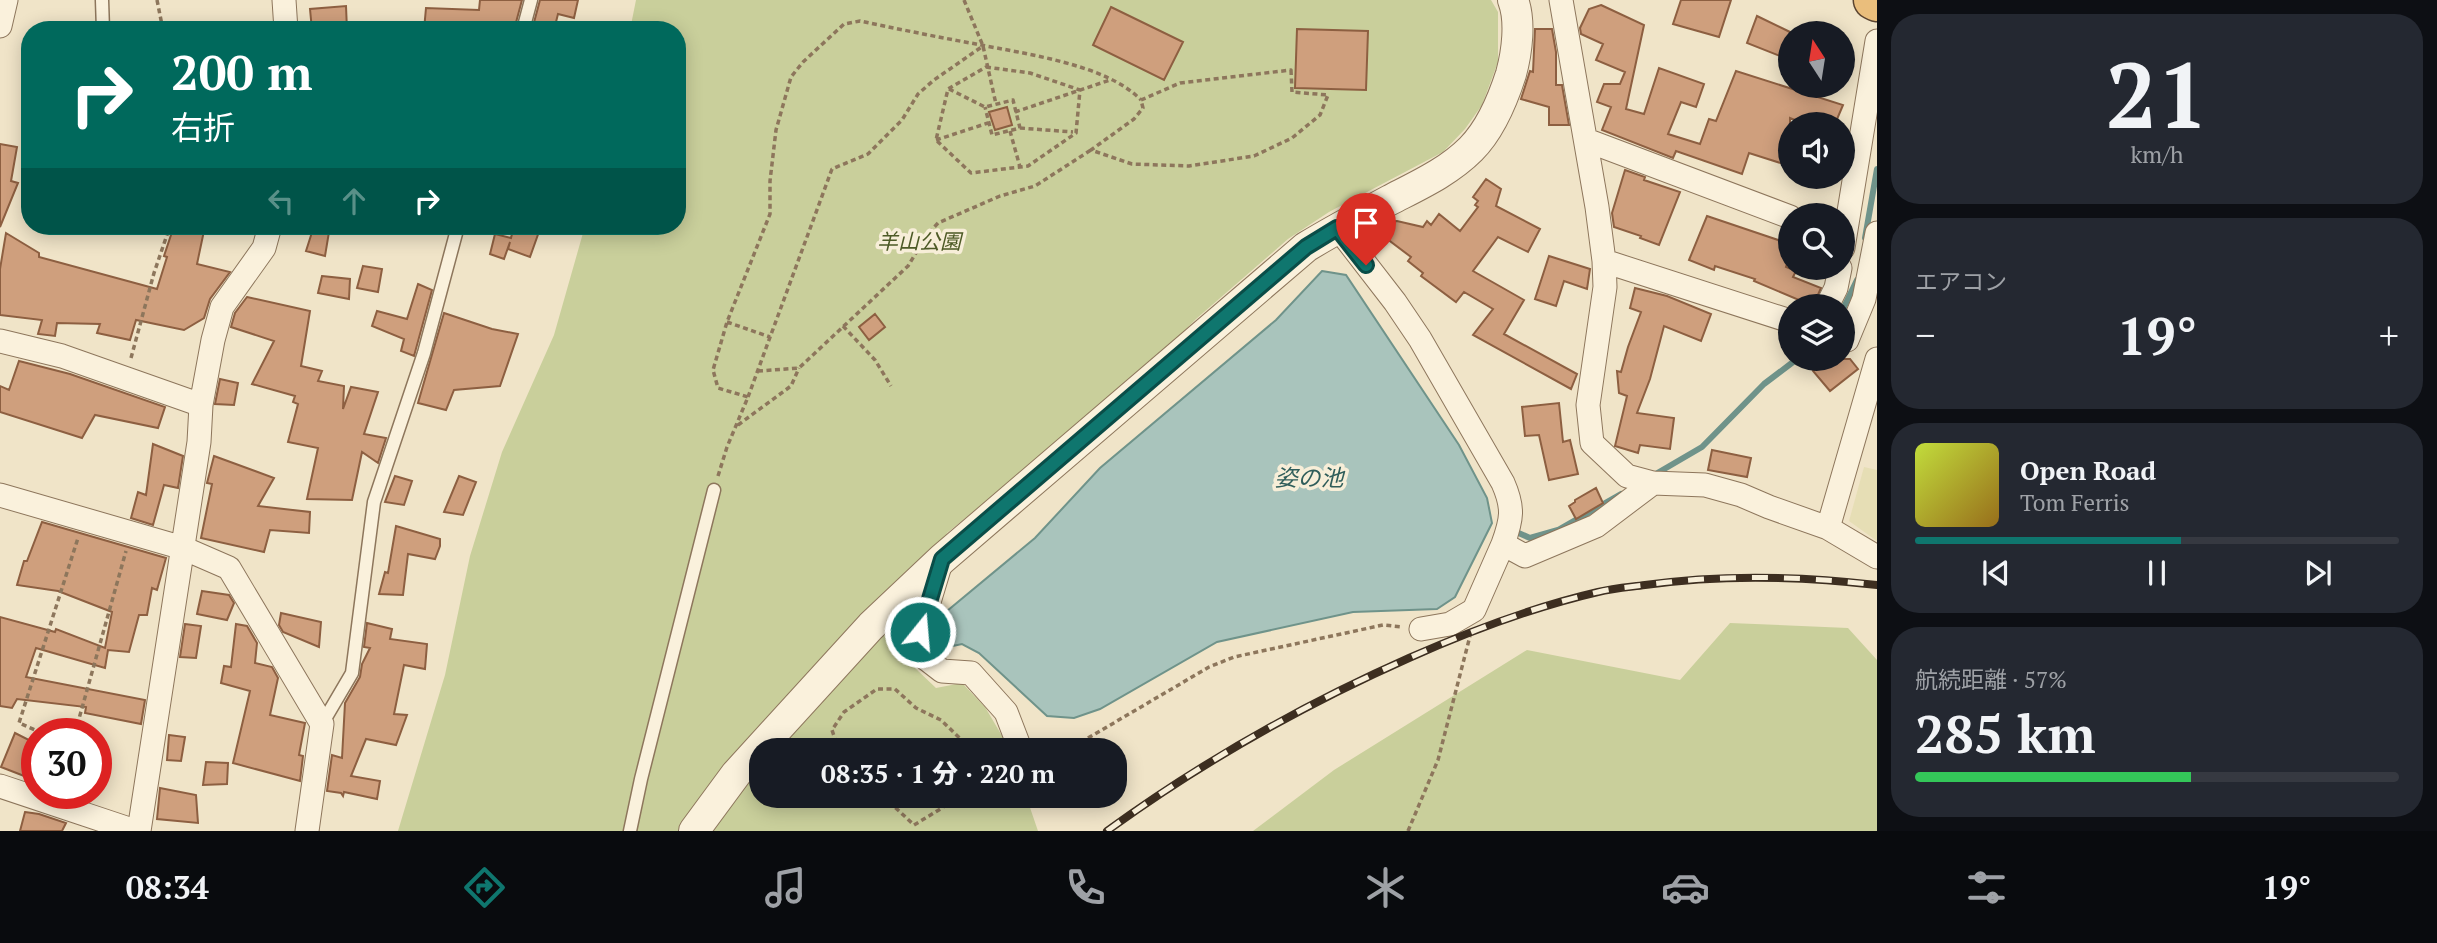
<!DOCTYPE html>
<html lang="ja">
<meta charset="utf-8">
<style>
:root{--surface:#171b24;--page:#242831;--text:#f1f3f6;--muted:#9ea1a6;--line:#363941;--accent:#0f766e}
body{margin:0;font-family:"PT Serif","Noto Sans JP",serif;background:var(--page);color:var(--text);height:100vh;display:flex;flex-direction:column;font-size:26px;white-space:nowrap}
*{box-sizing:border-box;margin:0}
p{font-size:23px;color:var(--muted)}
.icon{flex:none;width:38px;height:38px;fill:none;stroke:currentColor;stroke-width:2;stroke-linecap:round;stroke-linejoin:round}
.map{position:relative;flex:1;overflow:hidden}
.panel{display:flex;flex-direction:column;gap:14px;padding:14px;background:#0d0f14;width:560px}
.panel>*{flex:none}
.banner{position:absolute;left:21px;top:21px;width:665px;height:214px;border-radius:28px;box-shadow:0 4px 18px #0003;background:#00695c;color:#fff;overflow:hidden}
.needle{width:46px;rotate:348deg}
.tools{position:absolute;left:1778px;top:21px;display:grid;gap:14px}
.tools a{display:grid;place-items:center;width:77px;height:77px;border-radius:50%;background:var(--surface);box-shadow:0 4px 18px #0003;font-size:35px}
.speed{position:absolute;left:21px;top:718px;display:flex;gap:14px;font-size:35px;font-weight:700;text-align:center}
.speed>*{display:grid;place-content:center;width:91px;height:91px;border-radius:50%;background:var(--surface);box-shadow:0 4px 18px #0003;line-height:1}
.speed .limit{border:10px solid #d22;background:#fff;color:#111}
.pin{position:absolute;display:grid;place-items:center;width:60px;height:60px;color:#fff;margin:-72px -30px;border-radius:50% 50% 50% 0;rotate:-45deg;box-shadow:0 0 7px #0007}
.pin .icon{rotate:45deg}
.me{position:absolute;width:77px;margin:-38px;rotate:17deg;stroke-linejoin:round;filter:drop-shadow(0 0 5px #0008)}
.turn{display:flex;align-items:center;gap:24px;height:147px;padding:0 35px;font-size:32px}
.turn .icon{width:91px;height:91px;stroke-width:2.5}
.turn b{display:block;font-size:49px;line-height:60px}
.lanes{display:flex;align-items:center;height:66px;padding:0 35px;background:#0003;justify-content:center;gap:35px;direction:ltr}
.lanes .off{opacity:.35}
.big{font-size:52px;font-weight:800;line-height:1.1}
.panel .tile{flex:1;display:flex;flex-direction:column;justify-content:center;gap:10px;min-width:0;padding:0 24px;border-radius:28px;background:var(--page)}
.panel .dial{align-items:center;gap:0}
.dial b{font-size:91px;line-height:1}
.song{display:flex;align-items:center;gap:21px}
.cover{width:84px;height:84px;border-radius:10px;background:linear-gradient(135deg,hsl(70 70% 55%),hsl(40 70% 35%))}
.played{height:7px;border-radius:4px;background:linear-gradient(90deg,var(--accent) 55%,var(--line) 55%)}
.keys{display:flex;justify-content:space-around;direction:ltr}
.heat{display:flex;justify-content:space-between;align-items:center;font-size:38px;direction:ltr}
.charge{height:10px;border-radius:5px;background:linear-gradient(90deg,#34c759 57%,var(--line) 0)}
.trip{position:absolute;left:749px;top:738px;width:378px;height:70px;border-radius:28px;background:var(--surface);box-shadow:0 4px 18px #0003;font-weight:800;line-height:70px;text-align:center}
.dock{display:flex;height:112px;justify-content:space-around;align-items:center;background:#090b0e;color:var(--muted)}
.dock .icon{width:49px;height:49px}
.dock .selected{color:var(--accent)}
.dock b{font-size:32px;color:var(--text)}
main{display:flex;flex:1;min-height:0}
.map>svg:first-child{display:block}
.farmland{fill:#e6deb5}
.green{fill:#c9cf9b}
.water{fill:#a9c4bc;stroke:#6f938a;stroke-width:2}
.lines{fill:none;stroke-linecap:round;stroke-linejoin:round}
.stream{stroke:#6f938a;stroke-width:6}
.building{fill:#cf9f7d;stroke:#8d5f41;stroke-width:2}
.service-casing{stroke:#8d765c;stroke-width:15}
.minor-casing{stroke:#8d765c;stroke-width:25}
.tertiary-casing{stroke:#8d765c;stroke-width:32}
.trunk-casing{stroke:#5b4430;stroke-width:41}
.path{stroke:#8d765c;stroke-width:3.5;stroke-dasharray:5 3.5;stroke-linecap:butt}
.service{stroke:#faf1dc;stroke-width:12}
.minor{stroke:#faf1dc;stroke-width:23}
.tertiary{stroke:#faf1dc;stroke-width:30}
.trunk{stroke:#eabe7c;stroke-width:38}
.rail-casing{stroke:#3d2e20;stroke-width:8}
.rail{stroke:#f7eed8;stroke-width:5;stroke-dasharray:16;stroke-linecap:butt}
.route-casing{stroke:#0a4d48;stroke-width:18}
.route{stroke:#0f766e;stroke-width:12}
.labels{text-anchor:middle;stroke-width:7;stroke-linejoin:round;paint-order:stroke}
.park-label{font-size:21px;font-style:italic;fill:#4d5a26;stroke:#f7eed8}
.water-label{font-size:23px;font-style:italic;fill:#2f5d5a;stroke:#f7eed8}
</style>
<main>
<div class="map">
<svg width="1877" height="831" viewBox="0 0 1877 831">
<rect width="100%" height="100%" fill="#f0e4c8"/>
<path class="farmland" d="M1864,467l13,3v71l-28,-20z"/>
<path class="green" d="M636,0h855l7,12v50l-16,43 -17,24 -22,23 -114,60 -41,27 -92,80 -58,59 -191,155 -11,50 -27,60 6,25 21,20 26,-5 23,24 26,44h-250v45h265l12,35h-640l47,-156 25,-119 32,-104 52,-117 31,-109h92v-196h-47z
M1730,623l118,5 29,32v171h-624l81,-61 193,-120 153,30z"/>
<path class="water" d="M1322,271l24,4 113,170 28,53 5,25 -37,74 -18,12 -84,3 -136,30 -117,67 -26,9 -27,-2 -68,-63 -17,-9 -19,4 -7,-12 10,-11 -5,-9 94,-78 65,-70 176,-148z"/>
<g class="lines">
<path class="stream" d="M1865,238l12,-69
M1843,309l14,-29
M1654,475l48,-28 62,-63 33,-25
M1514,531l16,7 28,-8 63,-36"/>
</g>
<path class="building" d="M480,0h42l-8,30h-90l2,-22 53,2z
M540,0h38l-4,18 -16,-4 -4,16h-22z
M1681,0h50l-12,37 -46,-13z
M1601,5l43,20 -18,84 18,5 15,-46 45,16 -8,23 -15,-5 -13,32 32,10 9,-25 7,2 20,-50 107,34 -8,19h-30l-15,-6v48l-41,-13 -7,21 -66,-23 -3,7 -71,-28 9,-23 -14,-5 7,-18h16l5,-12 -29,-12 7,-16 -22,-10 -1,-6 9,-19z
M346,6l1,24h-35l-2,-21z
M1111,7l72,35 -19,38 -71,-35z
M1757,16l33,16v28l-43,-17z
M1297,29l71,2 -2,59 -71,-2z
M1535,29h17l4,23v33h6l7,40h-20v-18l-28,-8 9,-28 3,1z
M1007,107l5,18 -17,5 -6,-18z
M0,144l17,3 -6,34 7,2 -18,44z
M1625,170l20,7 -1,3 36,12 -21,53 -19,-7 1,-2 -27,-9 -2,-14z
M1486,179l15,10 -5,17 44,23 -12,23 -30,-15 -25,34 51,29 -20,34 73,40 -6,15 -98,-54 20,-26 -29,-17 -8,10 -35,-26 2,-3 -15,-12 3,-4 -33,-25 8,-10 11,-1 26,6 4,-6 4,4 8,-11 21,17 18,-24 -3,-2 3,-4 -5,-4z
M1707,216l83,28v10l-4,13 10,4 -3,6 28,11 -8,18 -59,-25 1,-2 -40,-13 -1,4 -25,-10z
M174,226h31l-8,38 33,8 -20,27 -6,19 -20,12 -48,-10 -6,20 -33,-7 3,-9 -43,-1 -2,13 -17,-2 4,-14 -42,-5v-46l6,-36 33,20v4l118,32 10,-32 -3,-1z
M314,226h16l-5,30 -19,-5z
M514,226h27l-11,31 -22,-8 2,-7 -6,17 -14,-5 5,-20 16,4z
M1549,256l41,13 -3,20 -23,-8 -8,25 -21,-7z
M363,266l19,3 -4,23 -21,-4z
M322,276l28,3 -1,20 -31,-6z
M418,284l14,6 -18,66 -13,-5 3,-12 -32,-13 5,-15 30,8z
M1635,288l32,8 44,18 -10,27 -37,-15 -14,53 -13,34 37,5 -4,31 -30,-4 -2,8 -23,-7 12,-50 -8,-3 -2,-22 4,1 7,-25 13,-35 -11,-4z
M247,297l63,14 -9,55 21,5 -4,10 26,5 -1,23 8,-22 27,5 -14,42 22,4 -8,25 -16,-11 -10,48 -45,-1 11,-51 -30,-6 10,-38 -5,-2 2,-6 -43,-12 22,-43 -43,-14 4,-14z
M444,313l48,16 26,5 -18,52 -46,4 -8,20 -28,-7z
M875,314l10,13 -16,13 -10,-13z
M1828,359h22l8,10 -28,22 -17,-20z
M19,361l51,13 95,33 -7,21 -63,-13 -13,23 -82,-26v-26l9,4z
M220,379l18,4 -4,22 -19,-1z
M1559,403l4,39 7,-2 8,34 -29,6 -10,-45 -14,1 -3,-29z
M153,444l30,12 -5,32 -14,-3 -11,40 -22,-7 7,-26 8,3z
M1712,450l39,8 -4,19 -39,-7z
M214,456l60,22 -16,28 52,6 -1,21 -39,-3 -6,22 -63,-14 11,-54 -5,-1z
M395,476l17,5 -8,24 -19,-3z
M459,476l17,6 -13,33 -19,-3z
M1596,488l7,15 -27,16 -7,-13 6,-4v-2z
M42,522l124,36 -9,32 -5,-2 -5,27h-8l-10,37 -21,-2 -3,18 -69,-20 -10,29 119,23 -4,24 -56,-11 1,-6 -69,-8 -5,9 -12,-2v-89l55,15 1,-3 49,19 7,-36 -54,-21 -41,-6 7,-24h3z
M396,526l44,13v7l-5,13 -27,-5 -5,41 -24,-1 6,-22 3,1z
M202,591l27,4 5,8 -7,17 -30,-6z
M281,613l40,9 -2,25 -36,-15 -4,-7z
M367,623l25,6 -2,10 37,5 -2,25 -21,-4 -10,49 13,1 -11,30 -30,-6 -15,37 29,5 -3,18 -33,-7 -1,4 -2,-3 -14,-2 5,-36 10,3 3,-55 15,-26 2,-13 8,-16 -6,-1z
M185,624l16,2 -5,32 -16,-1z
M236,624l11,2 10,17 -2,20 17,4 6,11 -8,37 35,8 -6,32 4,1 -3,25 -67,-18 17,-72 -29,-8 3,-17 7,1z
M15,733l22,11v37l-36,-14z
M169,735l16,2 -4,24 -14,-1z
M206,762l22,1 -1,21 -24,1z
M160,788l36,7 2,28 -41,-4z
M25,812l14,2 27,9 -4,8h-42z"/>
<g class="lines">
<g class="service-casing">
<path id="service" d="M102,0l1,30
M523,30l8,-30
M322,724l30,-51 22,-171 50,-149 34,-127
M630,831l11,-52 73,-289"/>
</g>
<g class="minor-casing">
<path id="minor" d="M284,0l2,30
M1561,0l36,207 7,54 1,26 -17,118 4,38 35,33 26,7 52,2 36,10 28,12 59,21 49,29
M0,26l6,-26
M1586,140l204,77
M1337,227l58,75 25,37 83,144c11,25 9,36 0,61l22,12 71,-30 57,-43
M1843,248l34,-207
M1604,261l186,60
M1827,306l9,-18 4,-20
M1847,340l17,-41 13,-66
M0,341l62,15 139,49
M0,495l183,53 46,20 93,156 -15,107
M1828,528l49,-169
M942,559l-22,73v22l22,17 29,2 35,39 15,39
M1421,629l29,-5 24,-14 29,-66
M0,786l135,45
M139,831l60,-389 2,-37 12,-65 9,-33 42,-59 6,-22"/>
</g>
<g class="tertiary-casing">
<path id="tertiary" d="M694,831l42,-57 135,-148 71,-67 364,-312c28,-17 56,-32 84,-47 29,-15 58,-28 81,-51 19,-19 32,-50 40,-75 6,-22 10,-53 2,-74"/>
</g>
<g class="trunk-casing">
<path id="trunk" d="M1873,0l4,2"/>
</g>
<path class="path" d="M157,0l6,30
M964,0l19,46
M986,67l44,6 50,17 -4,43 -48,33 -57,7 -35,-33 12,-51z
M1291,70l1,22 36,3 -8,20 -28,23 -38,18 -65,10 -57,-2 -41,-14 43,-31 9,-11 -2,-8 39,-17z
M949,89l36,18 28,-7 7,28 -28,7 -7,-28
M1015,112l95,-32
M1020,128l53,4
M1010,131l10,36
M936,140l52,-17
M727,322l43,15
M843,326l32,34 16,26
M131,358l23,-85 16,-47
M758,371l41,-3 109,-102 19,-31 11,-12 62,-27 35,-10 56,-36
M748,397l84,-228 36,-15 34,-34 16,-26 16,-14 49,-34 13,58
M738,425l53,-39 8,-18
M718,476l9,-29 21,-50 -30,-9 -5,-18 14,-48 43,-108v-33l6,-51 15,-53 12,-15 41,-38 16,-3c38,8 77,16 116,23 49,10 130,20 165,56
M42,733l-23,-10 59,-185
M75,733l51,-182
M839,751l-7,-21 12,-18 33,-23h18l21,19 25,12 32,31
M1066,751l143,-84 25,-10 149,-32 20,2
M883,796l31,29 28,-17 13,-12
M1408,831l30,-71 32,-124"/>
<use href="#service" class="service"/>
<use href="#minor" class="minor"/>
<use href="#tertiary" class="tertiary"/>
<use href="#trunk" class="trunk"/>
<g class="rail-casing">
<path id="rail" d="M1107,831c95,-69 194,-125 302,-173 61,-27 124,-51 189,-66 16,-4 32,-5 47,-7 78,-11 154,-9 232,0"/>
</g>
<use href="#rail" class="rail"/>
</g>
<g class="lines">
<g class="route-casing">
<path id="route" d="M920,632l22,-73 364,-312 31,-19 29,37"/>
</g>
<use href="#route" class="route"/>
</g>
<g class="labels">
<g class="park-label">
<text x="919" y="249">羊山公園</text>
</g>
<g class="water-label">
<text x="1309" y="486">姿の池</text>
</g>
</g>
</svg>
<div class="tools">
<a><svg class="needle" viewBox="-14 -14 28 28"><path d="M0-13l5 13h-10z" fill="#e53935"/><path d="M0 13l5-13h-10z" fill="#9ea1a6"/></svg></a>
<a><svg class="icon" aria-label="sound" viewBox="0 0 24 24"><path d="M4 9h4l5-4v14l-5-4H4zM17 9q2 3 0 6"/></svg></a>
<a><svg class="icon" aria-label="search" viewBox="0 0 24 24"><circle cx="10" cy="10" r="6"/><path d="M15 15l6 6"/></svg></a>
<a><svg class="icon" aria-label="layers" viewBox="0 0 24 24"><path d="M12 4l9 5-9 5-9-5zM3 14l9 5 9-5"/></svg></a>
</div>
<div class="speed"><div class="limit">30</div></div>
<div class="pin" style="left:1366px;top:265px;background:#d93025"><svg class="icon" aria-label="arrive" viewBox="0 0 24 24"><path d="M6 21V4h12l-3 4 3 4H6"/></svg></div>
<svg class="me" style="left:920px;top:632px" viewBox="-20 -20 40 40"><circle r="17" fill="#0f766e" stroke="#fff" stroke-width="3"/><path d="M0-11L8 9 0 5-8 9z" fill="#fff"/></svg>
<div class="trip">08:35 · 1 分 · 220 m</div>
<div class="banner">
<div class="turn"><svg class="icon" aria-label="right" viewBox="0 0 24 24"><path d="M7 20v-9h11M14 6l5 5-5 5"/></svg><div><b>200 m</b>右折</div></div>
<div class="lanes"><svg class="icon off" aria-label="left" viewBox="0 0 24 24"><path d="M17 20v-9H6M10 6l-5 5 5 5"/></svg><svg class="icon off" aria-label="ahead" viewBox="0 0 24 24"><path d="M12 20V5M6 11l6-6 6 6"/></svg><svg class="icon" aria-label="right" viewBox="0 0 24 24"><path d="M7 20v-9h11M14 6l5 5-5 5"/></svg></div>
</div>
</div>
<section class="panel">
<div class="tile dial"><b>21</b><p>km/h</p></div>
<div class="tile"><p>エアコン</p>
<div class="heat"><a>−</a><b class="big">19°</b><a>+</a></div>
</div>
<div class="tile">
<div class="song"><i class="cover"></i><div><b>Open Road</b><p>Tom Ferris</p></div></div>
<div class="played"></div>
<div class="keys"><svg class="icon" aria-label="previous" viewBox="0 0 24 24"><path d="M18 5L8 12l10 7zM5 5v14"/></svg><svg class="icon" aria-label="pause" viewBox="0 0 24 24"><path d="M8 5v14M16 5v14"/></svg><svg class="icon" aria-label="next" viewBox="0 0 24 24"><path d="M6 5l10 7-10 7zM19 5v14"/></svg></div>
</div>
<div class="tile"><p>航続距離 · 57%</p><b class="big">285 km</b><div class="charge"></div></div>
</section>
</main>
<nav class="dock">
<b>08:34</b>
<svg class="icon selected" aria-label="directions" viewBox="0 0 24 24"><path d="M12 3l9 9-9 9-9-9zM9 14v-3h6M13 9l2 2-2 2"/></svg>
<svg class="icon" aria-label="music" viewBox="0 0 24 24"><path d="M9 18V5l10-2v13"/><circle cx="6" cy="18" r="3"/><circle cx="16" cy="16" r="3"/></svg>
<svg class="icon" aria-label="phone" viewBox="0 0 24 24"><path d="M5 4h4l2 5-3 2q2 4 5 5l2-3 5 2v4C11 20 4 13 5 4z"/></svg>
<svg class="icon" aria-label="climate" viewBox="0 0 24 24"><path d="M12 3v18M4 7l16 10M4 17L20 7"/></svg>
<svg class="icon" aria-label="car" viewBox="0 0 24 24"><path d="M5 17H2v-5l4-1 3-4h7l3 4 3 1v5h-3M9 17h6M6 11h13"/><circle cx="7" cy="17" r="2"/><circle cx="17" cy="17" r="2"/></svg>
<svg class="icon" aria-label="filters" viewBox="0 0 24 24"><path d="M4 7h16M4 17h16"/><circle cx="9" cy="7" r="2"/><circle cx="15" cy="17" r="2"/></svg>
<b>19°</b>
</nav>
